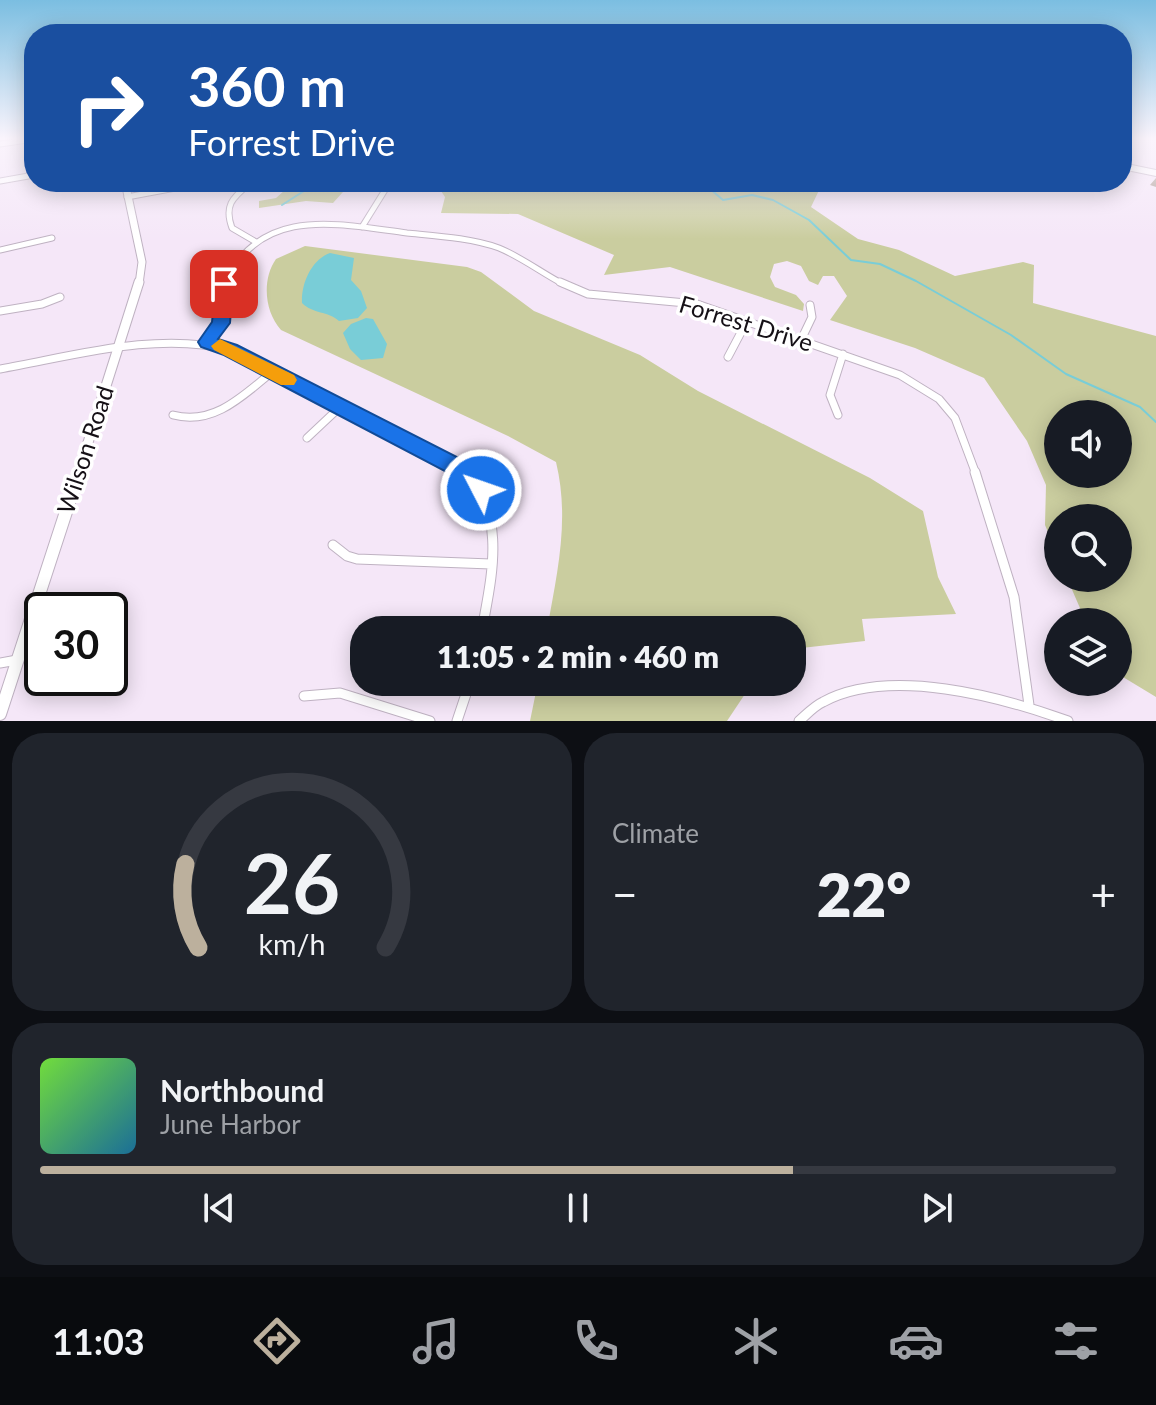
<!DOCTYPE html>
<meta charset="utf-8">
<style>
:root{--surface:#171b24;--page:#20242c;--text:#f1f3f6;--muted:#9ea1a6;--line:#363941;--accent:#bcb09d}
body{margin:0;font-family:Lato,sans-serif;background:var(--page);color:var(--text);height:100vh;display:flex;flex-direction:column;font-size:30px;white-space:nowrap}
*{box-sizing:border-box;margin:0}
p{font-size:26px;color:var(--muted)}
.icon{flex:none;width:44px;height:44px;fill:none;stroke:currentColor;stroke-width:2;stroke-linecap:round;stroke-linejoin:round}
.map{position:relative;height:721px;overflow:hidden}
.panel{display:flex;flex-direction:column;gap:12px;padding:12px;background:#0d0f14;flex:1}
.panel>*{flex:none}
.top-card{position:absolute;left:24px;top:24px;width:1108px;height:168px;border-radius:32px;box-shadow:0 4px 20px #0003;background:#1a4fa0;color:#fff;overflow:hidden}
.fabs{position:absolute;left:1044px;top:400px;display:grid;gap:16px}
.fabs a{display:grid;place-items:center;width:88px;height:88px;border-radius:50%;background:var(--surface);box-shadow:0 4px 20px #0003;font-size:40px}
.speed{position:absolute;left:24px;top:592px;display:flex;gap:16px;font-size:40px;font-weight:700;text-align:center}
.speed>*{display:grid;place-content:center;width:104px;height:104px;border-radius:50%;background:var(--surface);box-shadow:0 4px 20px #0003;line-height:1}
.speed .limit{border:4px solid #111;border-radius:12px;background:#fff;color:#111}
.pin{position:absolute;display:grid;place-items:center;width:68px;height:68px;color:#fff;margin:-34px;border-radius:16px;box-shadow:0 4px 12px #0006}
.me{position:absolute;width:88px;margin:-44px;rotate:311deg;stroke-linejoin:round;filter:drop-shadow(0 0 6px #0008)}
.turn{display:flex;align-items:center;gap:28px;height:168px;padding:0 32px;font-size:36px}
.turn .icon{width:104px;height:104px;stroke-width:2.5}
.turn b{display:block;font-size:56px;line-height:68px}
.big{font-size:60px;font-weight:800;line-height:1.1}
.panel .tile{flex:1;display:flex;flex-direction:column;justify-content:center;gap:12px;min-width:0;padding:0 28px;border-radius:32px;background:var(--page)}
.panel .dial{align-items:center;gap:0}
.dial svg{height:208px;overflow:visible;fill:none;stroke:var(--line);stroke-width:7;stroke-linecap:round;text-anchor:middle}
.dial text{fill:var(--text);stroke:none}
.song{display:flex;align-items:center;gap:24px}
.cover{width:96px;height:96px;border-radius:12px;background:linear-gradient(135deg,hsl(100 70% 55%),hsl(200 70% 35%))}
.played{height:8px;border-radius:4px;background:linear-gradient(90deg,var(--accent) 70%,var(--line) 70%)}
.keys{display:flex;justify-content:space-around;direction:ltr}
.heat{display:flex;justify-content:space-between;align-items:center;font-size:44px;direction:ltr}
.panel .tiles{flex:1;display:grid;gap:12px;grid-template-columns:1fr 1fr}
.tile:last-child{grid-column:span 2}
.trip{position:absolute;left:350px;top:616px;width:456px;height:80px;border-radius:32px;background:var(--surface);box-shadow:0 4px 20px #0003;font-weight:800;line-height:80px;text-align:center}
.menu{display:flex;height:128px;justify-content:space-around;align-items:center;background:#090b0e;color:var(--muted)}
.menu .icon{width:56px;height:56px}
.menu .on{color:var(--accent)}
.menu b{font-size:36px;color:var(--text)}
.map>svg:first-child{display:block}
.green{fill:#cacd9f;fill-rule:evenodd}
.water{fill:#79cdd7}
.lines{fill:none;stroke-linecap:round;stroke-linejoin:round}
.stream{stroke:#79cdd7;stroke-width:2}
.minor-far2-casing{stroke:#bfb2c2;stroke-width:7}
.minor-far1-casing{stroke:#bfb2c2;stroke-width:9}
.minor-casing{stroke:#bfb2c2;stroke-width:11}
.tertiary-far2-casing{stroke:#bfb2c2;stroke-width:9}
.tertiary-far1-casing{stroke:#bfb2c2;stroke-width:11}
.tertiary-casing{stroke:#bfb2c2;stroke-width:14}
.trunk-casing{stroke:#bfb2c2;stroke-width:2}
.minor-far2{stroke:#fff;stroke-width:5}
.minor-far1{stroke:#fff;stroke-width:7}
.minor{stroke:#fff;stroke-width:9}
.tertiary-far2{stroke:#fff;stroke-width:7}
.tertiary-far1{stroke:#fff;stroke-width:9}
.tertiary{stroke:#fff;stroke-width:12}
.trunk{fill:#fff;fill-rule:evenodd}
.wall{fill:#a4948a}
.route{fill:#1a73e8;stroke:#114b97;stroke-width:2}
.slow{fill:#f59e0b}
.labels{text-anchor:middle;stroke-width:7;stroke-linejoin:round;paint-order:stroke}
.street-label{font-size:24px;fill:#151016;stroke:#fff}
</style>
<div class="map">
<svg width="1156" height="721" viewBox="0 0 1156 721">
<rect width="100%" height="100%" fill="#f5e7f8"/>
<path class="green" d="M294,182h58l-19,21 -27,-2 -47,7v-7l17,-3z
M425,182h398l-12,25 47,32 41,11 56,26 68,-14 11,3 -1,38 123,33v361l-38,-23v-52h-32l-19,-44h51v-60h-60v38l-13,-31 1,-40 -19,-44 -43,-63 -69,-30 -85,-28 17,-24 -13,-20h-11l-5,9 -9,-4 -8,-15 -14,-5 -13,3 -4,13 5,10 21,8 8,9 -1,7 -133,-44 -66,8 10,-20 -96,-41 -77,-1 4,-16 -4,-6 -18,-4zM1058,414h60v60h-60z
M305,246l162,21 14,5 53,39 106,44 58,36 172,87 53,33 15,66 18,37 -94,5 3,22 -73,8v-19h-92v-3h-5v3h-148c10,-57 23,-110 9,-168l-48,-26 -227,-106c-17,-19 -19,-51 -5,-71z
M538,682h215l-26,39h-197z"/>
<path class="water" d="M330,253l24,5 -3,22 10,11 6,17 -9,10 -19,3c-11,-10 -26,-7 -37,-18 -1,-19 9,-43 28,-50z
M366,318l7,1 14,25 -4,14 -22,2 -11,-11 -7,-16 8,-9z"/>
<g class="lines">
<path class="stream" d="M702,182l21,18 29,-5 21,5 36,20 42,40 29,4 36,17 95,54 55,39 74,33 16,15
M282,205l36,-23"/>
<g class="minor-far2-casing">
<path id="minor-far2" d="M0,144l34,-5
M0,181l34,-6
M249,184c-17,14 -25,22 -17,44l24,14
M127,197l59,-11
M362,227l28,-45
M0,250l52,-12
M224,284c37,-79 112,-60 183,-51 30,3 64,5 92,15 22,9 43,25 64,36"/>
</g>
<g class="minor-far1-casing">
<path id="minor-far1" d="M560,282l28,12 109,10 203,71 39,24 16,19 21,56
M0,311l42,-7 18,-7
M801,340l11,-23 -2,-12
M207,342l14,-19 4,-41
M728,357l19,-36
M0,369c74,-13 156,-38 231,-19l221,115 12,9
M173,415c40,11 70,-19 99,-43
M838,415l-8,-20 13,-41
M307,438l33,-31"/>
</g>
<g class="minor-casing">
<path id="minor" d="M461,472c48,38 30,107 21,158
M975,472l39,125 15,108
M333,545l14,11 10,3 134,5
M0,663l17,-3
M304,696l36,-3 90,28
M457,721l13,-39
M799,721c7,-6 15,-15 24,-19 66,-36 179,-5 245,19"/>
</g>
<g class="tertiary-far2-casing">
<path id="tertiary-far2" d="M125,182l17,80 -3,22"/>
</g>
<g class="tertiary-far1-casing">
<path id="tertiary-far1" d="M78,474l61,-192"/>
</g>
<g class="tertiary-casing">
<path id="tertiary" d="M0,714l79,-242"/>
</g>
<g class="trunk-casing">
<path id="trunk" d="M1122,163l34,7v6l-34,-7z"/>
</g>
<use href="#minor-far2" class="minor-far2"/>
<use href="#minor-far1" class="minor-far1"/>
<use href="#minor" class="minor"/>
<use href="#tertiary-far2" class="tertiary-far2"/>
<use href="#tertiary-far1" class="tertiary-far1"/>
<use href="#tertiary" class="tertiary"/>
<use href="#trunk" class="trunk"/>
</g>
<path class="wall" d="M1122,138h8l-3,4 -5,-2z
M1156,178v9l-6,-2z"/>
<linearGradient id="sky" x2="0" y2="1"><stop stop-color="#7bbee1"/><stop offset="0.58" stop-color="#faf4fc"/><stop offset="1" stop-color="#faf4fc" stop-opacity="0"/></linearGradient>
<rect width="1156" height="239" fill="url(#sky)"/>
<path class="route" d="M224,278l9,6 -3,39 -12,16 19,6 222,113c14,9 26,18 33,32l-3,7 -8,3c-13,-5 -24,-21 -36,-29l-221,-116 -23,-8 -3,-5 14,-20 4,-38z"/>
<path class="slow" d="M220,339l74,36 3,5 -3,5h-13l-67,-35 -3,-4z"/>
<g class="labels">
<g class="street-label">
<text transform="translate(746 324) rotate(17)" y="8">Forrest Drive</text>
<text transform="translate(86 450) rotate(-72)" y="8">Wilson Road</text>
</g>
</g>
</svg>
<div class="fabs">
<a><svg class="icon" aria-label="sound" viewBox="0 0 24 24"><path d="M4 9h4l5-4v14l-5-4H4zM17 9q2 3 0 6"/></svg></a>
<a><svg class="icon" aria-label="search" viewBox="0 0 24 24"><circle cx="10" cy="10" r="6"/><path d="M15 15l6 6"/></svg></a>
<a><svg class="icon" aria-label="layers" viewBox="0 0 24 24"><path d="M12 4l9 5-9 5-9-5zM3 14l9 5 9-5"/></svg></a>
</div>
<div class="speed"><div class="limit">30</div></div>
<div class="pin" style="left:224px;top:284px;background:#d93025"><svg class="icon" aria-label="arrive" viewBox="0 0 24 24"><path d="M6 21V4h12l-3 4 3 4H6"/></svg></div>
<svg class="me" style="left:481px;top:490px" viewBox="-20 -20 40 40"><circle r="17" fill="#1a73e8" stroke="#fff" stroke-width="3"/><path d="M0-11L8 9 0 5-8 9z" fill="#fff"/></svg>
<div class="trip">11:05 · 2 min · 460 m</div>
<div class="top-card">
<div class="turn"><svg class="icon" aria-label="right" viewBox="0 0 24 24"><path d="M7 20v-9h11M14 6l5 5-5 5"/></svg><div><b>360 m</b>Forrest Drive</div></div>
</div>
</div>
<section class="panel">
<div class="tiles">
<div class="tile dial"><svg viewBox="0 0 100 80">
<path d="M14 69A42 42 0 1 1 86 69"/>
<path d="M14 69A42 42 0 0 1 9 37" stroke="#bcb09d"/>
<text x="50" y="56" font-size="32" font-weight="700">26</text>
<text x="50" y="72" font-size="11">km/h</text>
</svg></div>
<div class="tile"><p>Climate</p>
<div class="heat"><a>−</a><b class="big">22°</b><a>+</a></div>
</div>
<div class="tile">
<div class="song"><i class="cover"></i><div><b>Northbound</b><p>June Harbor</p></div></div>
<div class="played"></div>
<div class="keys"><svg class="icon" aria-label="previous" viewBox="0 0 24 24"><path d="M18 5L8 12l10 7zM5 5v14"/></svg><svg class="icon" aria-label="pause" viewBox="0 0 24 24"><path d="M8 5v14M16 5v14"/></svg><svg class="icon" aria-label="next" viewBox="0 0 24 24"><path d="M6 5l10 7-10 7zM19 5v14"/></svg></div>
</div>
</div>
</section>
<nav class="menu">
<b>11:03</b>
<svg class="icon on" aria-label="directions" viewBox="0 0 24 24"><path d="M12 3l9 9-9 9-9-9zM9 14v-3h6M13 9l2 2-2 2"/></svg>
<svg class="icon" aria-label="music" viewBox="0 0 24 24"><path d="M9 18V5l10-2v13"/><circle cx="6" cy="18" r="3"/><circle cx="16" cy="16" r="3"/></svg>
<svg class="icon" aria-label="phone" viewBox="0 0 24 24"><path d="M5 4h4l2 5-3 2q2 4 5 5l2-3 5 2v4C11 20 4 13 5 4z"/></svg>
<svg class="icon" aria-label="climate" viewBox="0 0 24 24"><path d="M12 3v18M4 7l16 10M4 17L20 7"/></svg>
<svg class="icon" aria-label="car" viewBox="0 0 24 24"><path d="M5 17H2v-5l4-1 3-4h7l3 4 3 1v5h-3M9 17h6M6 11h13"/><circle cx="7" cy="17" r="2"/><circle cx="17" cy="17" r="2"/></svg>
<svg class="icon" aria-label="filters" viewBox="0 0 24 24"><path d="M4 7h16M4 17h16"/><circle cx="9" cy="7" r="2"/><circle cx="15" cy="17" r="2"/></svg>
</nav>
